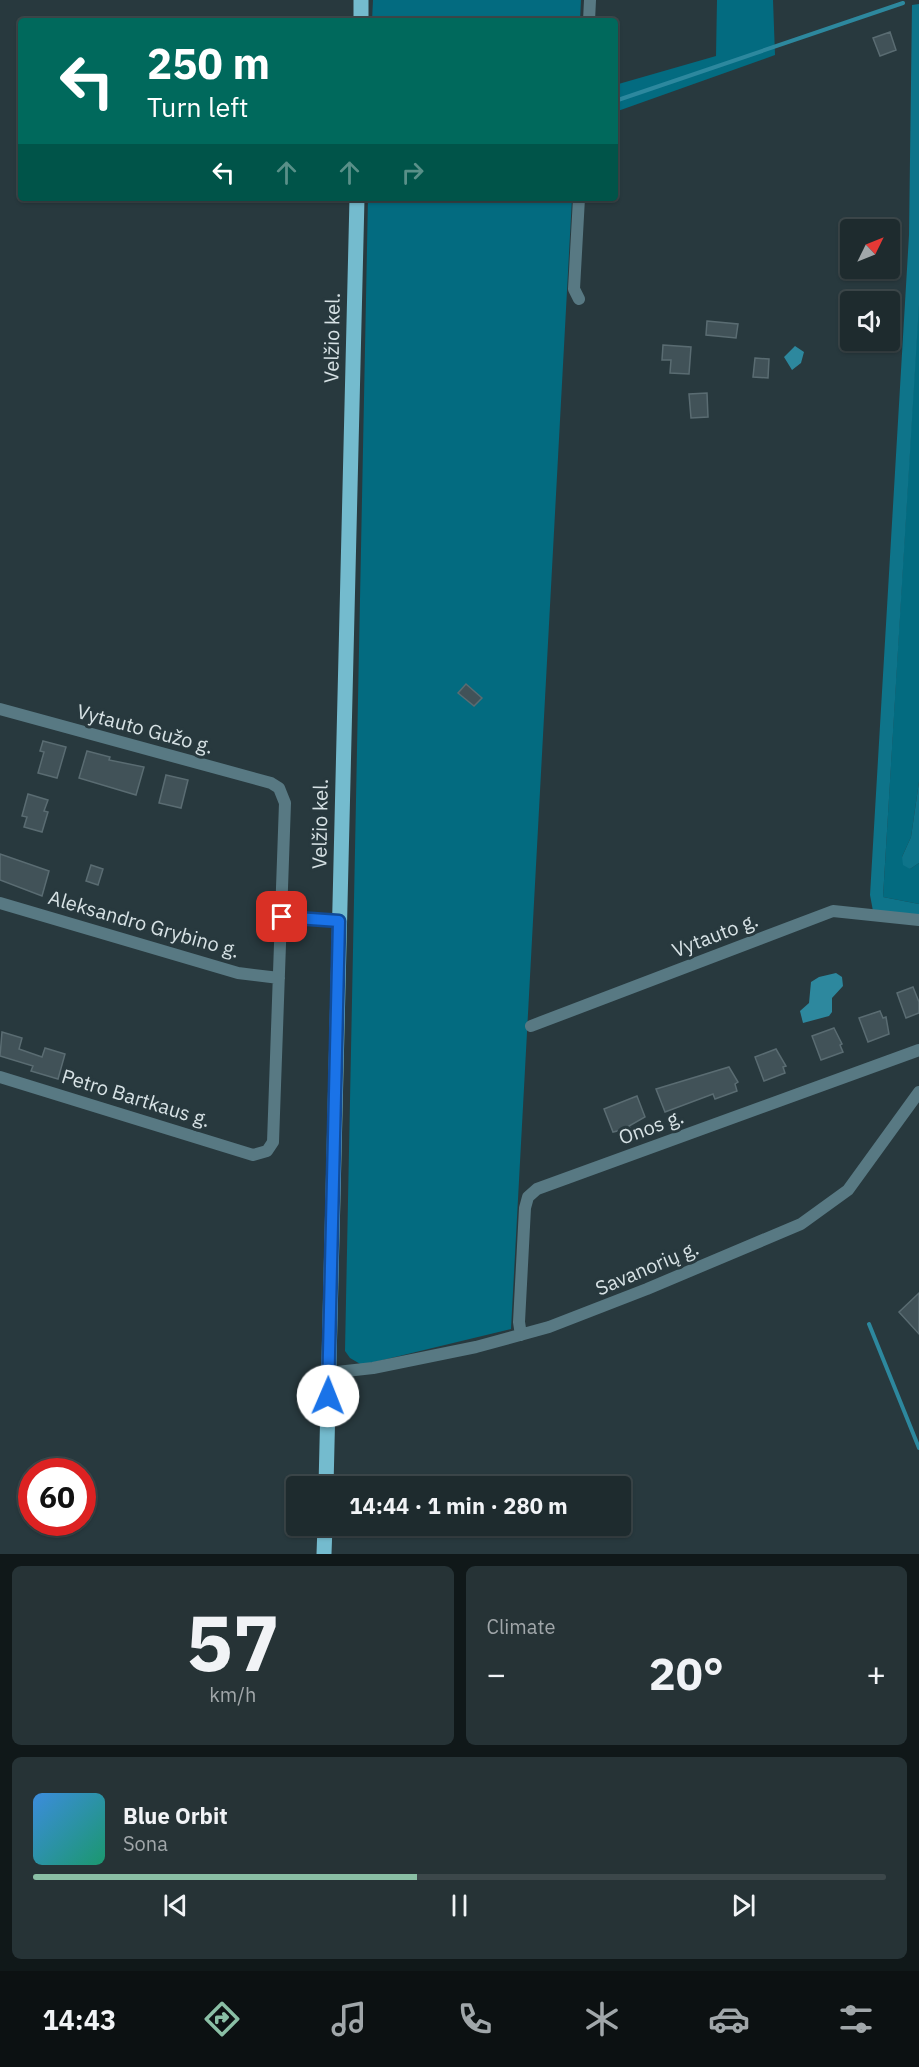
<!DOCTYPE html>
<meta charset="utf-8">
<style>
:root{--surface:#1e2b2e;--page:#263336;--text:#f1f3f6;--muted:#a1a7aa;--line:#3c474a;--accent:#8abfa5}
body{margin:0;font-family:"IBM Plex Sans",sans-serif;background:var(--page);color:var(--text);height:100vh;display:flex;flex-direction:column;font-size:22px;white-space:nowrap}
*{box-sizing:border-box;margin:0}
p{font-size:20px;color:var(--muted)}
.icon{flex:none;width:33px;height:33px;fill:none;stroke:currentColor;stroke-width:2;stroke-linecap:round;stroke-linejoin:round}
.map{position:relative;height:1554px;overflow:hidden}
.details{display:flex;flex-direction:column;gap:12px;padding:12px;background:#101819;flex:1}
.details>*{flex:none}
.guide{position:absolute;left:18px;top:18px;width:600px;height:183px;border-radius:6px;box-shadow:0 2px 4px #0004,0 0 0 2px var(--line);background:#00695c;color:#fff;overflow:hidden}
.needle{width:39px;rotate:47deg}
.tools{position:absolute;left:840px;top:219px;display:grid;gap:12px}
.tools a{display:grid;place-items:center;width:60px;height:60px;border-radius:6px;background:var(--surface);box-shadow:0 2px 4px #0004,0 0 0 2px var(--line);font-size:30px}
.speed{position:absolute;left:18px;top:1458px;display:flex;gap:12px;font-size:30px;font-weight:700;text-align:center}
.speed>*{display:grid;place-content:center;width:78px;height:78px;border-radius:50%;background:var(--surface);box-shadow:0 2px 4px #0004,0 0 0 2px var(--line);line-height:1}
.speed .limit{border:9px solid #d22;background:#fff;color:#111}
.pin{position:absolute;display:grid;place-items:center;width:51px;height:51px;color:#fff;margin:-26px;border-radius:12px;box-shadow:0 3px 9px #0006}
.me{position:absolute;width:66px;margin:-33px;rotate:1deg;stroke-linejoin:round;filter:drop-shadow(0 0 4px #0008)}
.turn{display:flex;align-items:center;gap:21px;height:126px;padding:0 30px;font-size:27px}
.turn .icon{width:78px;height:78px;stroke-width:2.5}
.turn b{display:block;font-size:42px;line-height:51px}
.lanes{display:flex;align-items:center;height:57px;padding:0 30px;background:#0003;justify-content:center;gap:30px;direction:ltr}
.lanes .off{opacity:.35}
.big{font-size:45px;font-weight:700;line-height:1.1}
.details .widget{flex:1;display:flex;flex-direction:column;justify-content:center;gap:9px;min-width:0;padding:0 21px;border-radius:9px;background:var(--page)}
.details .dial{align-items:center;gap:0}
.dial b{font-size:78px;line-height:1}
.song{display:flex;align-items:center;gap:18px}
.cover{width:72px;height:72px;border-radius:9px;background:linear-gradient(135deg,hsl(210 70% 55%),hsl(160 70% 35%))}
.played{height:6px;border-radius:3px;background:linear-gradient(90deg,var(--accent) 45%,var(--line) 45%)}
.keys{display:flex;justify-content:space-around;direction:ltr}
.heat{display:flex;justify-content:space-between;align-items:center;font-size:33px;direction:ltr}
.details .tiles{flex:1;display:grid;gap:12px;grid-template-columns:1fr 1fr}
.widget:last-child{grid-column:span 2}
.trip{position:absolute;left:286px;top:1476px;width:345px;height:60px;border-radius:6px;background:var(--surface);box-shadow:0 2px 4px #0004,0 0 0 2px var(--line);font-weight:700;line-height:60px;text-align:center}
.tab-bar{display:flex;height:96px;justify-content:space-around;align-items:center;background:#0c1112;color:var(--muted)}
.tab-bar .icon{width:42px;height:42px}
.tab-bar .current{color:var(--accent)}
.tab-bar b{font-size:27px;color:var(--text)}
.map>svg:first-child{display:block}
.green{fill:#036b80}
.forest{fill:#0e748a}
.water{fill:#2d889e}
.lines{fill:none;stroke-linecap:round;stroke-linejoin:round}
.stream{stroke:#2d889e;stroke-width:4}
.building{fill:#415258;stroke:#5a6c72;stroke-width:1.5}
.street{stroke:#587983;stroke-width:12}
.primary{stroke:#74bbce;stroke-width:15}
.route-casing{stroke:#114b97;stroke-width:15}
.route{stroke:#1a73e8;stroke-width:10}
.labels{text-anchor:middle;stroke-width:6;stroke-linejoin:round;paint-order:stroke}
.street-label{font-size:20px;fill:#d7e2e5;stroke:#28393e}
</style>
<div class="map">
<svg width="919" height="1554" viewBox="0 0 919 1554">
<rect width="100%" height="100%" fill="#28393e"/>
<path class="green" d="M373,0h208l-1,21h-208z
M717,0h56l2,55 -160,57v-27l101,-29z
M368,198h204l-61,1131 -149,36 -12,-7 -5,-7z
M919,296v486l-8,55 -9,20 8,12 9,-6v41l-36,-7z"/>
<path class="forest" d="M919,4v301l-36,592 36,7v12l-46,-5 -3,-16 39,-660 3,-230z
M919,782v81l-9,6 -7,-4 -1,-8 9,-20z"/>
<path class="water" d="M795,346l9,6 -3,11 -9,7 -8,-13z
M836,973l6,4 1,9 -11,12v14l-3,4 -26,7 -3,-12 9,-8 2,-21 8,-5z"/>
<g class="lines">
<path class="stream" d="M615,101l288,-98
M869,1324l50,124"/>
</g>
<path class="building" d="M890,32l6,18 -16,6 -7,-18z
M707,321l31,3 -2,14 -30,-3z
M663,345l28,2 -2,27 -19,-1 1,-13h-9z
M755,358l14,1 -1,19 -15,-1z
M707,393l1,24 -17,1 -2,-24z
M466,684l16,14 -8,8 -16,-13z
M43,741l23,6 -9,31 -19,-5 6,-21 -4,-1z
M87,751l23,6 -1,3 35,7 -8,28 -57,-17z
M166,775l22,5 -7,28 -22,-5z
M28,794l20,6 -4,11 4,1 -6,20 -18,-5 3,-10 -5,-1z
M0,854l49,17 -7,25 -42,-16z
M91,865l12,4 -5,16 -12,-4z
M913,987l6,15v11l-13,5 -9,-25z
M880,1011l3,7 3,-1 3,17 -21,8 -9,-24z
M834,1028l8,16 -2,1 3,7 -22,8 -9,-24z
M2,1032l20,6 -3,11 23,8 3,-9 20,6 -7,25 -27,-8 2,-5 -33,-10z
M776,1049l10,17 -3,1 2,6 -21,8 -9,-24z
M729,1067l9,15 -3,2 2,7 -22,8 -2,-5 -48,18 -9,-23z
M637,1096l8,21 -16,9 1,2 -17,4 -9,-23z
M919,1293v41l-20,-22z"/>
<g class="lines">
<path class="street" d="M589,21l1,-21
M579,198l-5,91 5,10
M0,709l271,74 8,5 6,15 -12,339 -6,9 -14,4 -253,-78
M0,903l238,70 41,5
M282,917l57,4
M531,1026l302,-115 86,9
M521,1335l-2,-13 6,-114 3,-11 9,-8 382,-139
M328,1373l45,-5 103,-21 73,-20 98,-38 154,-65 47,-34 71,-98"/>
<path class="primary" d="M361,21v-21
M326,1486l31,-1288
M324,1554l1,-28"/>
</g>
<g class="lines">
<g class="route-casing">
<path id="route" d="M282,917l57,4 -11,475"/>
</g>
<use href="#route" class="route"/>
</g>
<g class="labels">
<g class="street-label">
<text transform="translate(332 338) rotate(-89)" y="7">Velžio kel.</text>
<text transform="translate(145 729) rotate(15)" y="7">Vytauto Gužo g.</text>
<text transform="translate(320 824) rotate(-89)" y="7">Velžio kel.</text>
<text transform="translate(144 924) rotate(16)" y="7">Aleksandro Grybino g.</text>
<text transform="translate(715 935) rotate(-21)" y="7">Vytauto g.</text>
<text transform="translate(136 1098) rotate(17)" y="7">Petro Bartkaus g.</text>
<text transform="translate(651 1127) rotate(-20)" y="7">Onos g.</text>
<text transform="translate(647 1268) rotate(-23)" y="7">Savanorių g.</text>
</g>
</g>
</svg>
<div class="tools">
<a><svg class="needle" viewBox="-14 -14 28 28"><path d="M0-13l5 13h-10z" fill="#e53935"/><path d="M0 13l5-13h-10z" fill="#a1a7aa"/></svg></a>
<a><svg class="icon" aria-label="sound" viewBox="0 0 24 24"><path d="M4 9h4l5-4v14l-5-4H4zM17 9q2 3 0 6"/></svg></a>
</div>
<div class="speed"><div class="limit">60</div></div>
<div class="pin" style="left:282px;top:917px;background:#d93025"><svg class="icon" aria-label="arrive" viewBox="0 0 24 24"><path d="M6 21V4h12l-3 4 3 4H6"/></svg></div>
<svg class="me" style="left:328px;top:1396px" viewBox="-20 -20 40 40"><circle r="19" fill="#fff"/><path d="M0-13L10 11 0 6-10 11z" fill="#1a73e8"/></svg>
<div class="trip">14:44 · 1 min · 280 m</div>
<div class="guide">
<div class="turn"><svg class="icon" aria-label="left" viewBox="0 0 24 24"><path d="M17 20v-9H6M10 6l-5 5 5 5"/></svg><div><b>250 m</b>Turn left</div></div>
<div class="lanes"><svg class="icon" aria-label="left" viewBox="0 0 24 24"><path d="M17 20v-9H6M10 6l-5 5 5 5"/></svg><svg class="icon off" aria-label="ahead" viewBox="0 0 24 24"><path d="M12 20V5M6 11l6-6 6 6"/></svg><svg class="icon off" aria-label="ahead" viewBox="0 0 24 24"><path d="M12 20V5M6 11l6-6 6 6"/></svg><svg class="icon off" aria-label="right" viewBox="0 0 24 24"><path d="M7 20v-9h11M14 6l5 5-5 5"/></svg></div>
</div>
</div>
<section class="details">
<div class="tiles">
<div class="widget dial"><b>57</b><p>km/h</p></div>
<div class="widget"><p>Climate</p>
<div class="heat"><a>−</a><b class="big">20°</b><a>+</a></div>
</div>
<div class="widget">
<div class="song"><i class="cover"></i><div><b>Blue Orbit</b><p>Sona</p></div></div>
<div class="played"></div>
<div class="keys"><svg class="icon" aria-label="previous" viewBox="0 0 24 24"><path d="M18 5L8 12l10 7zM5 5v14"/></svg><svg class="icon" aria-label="pause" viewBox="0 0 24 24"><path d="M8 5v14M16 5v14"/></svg><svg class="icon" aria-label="next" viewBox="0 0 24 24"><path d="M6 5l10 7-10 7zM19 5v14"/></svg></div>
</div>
</div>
</section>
<nav class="tab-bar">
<b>14:43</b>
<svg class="icon current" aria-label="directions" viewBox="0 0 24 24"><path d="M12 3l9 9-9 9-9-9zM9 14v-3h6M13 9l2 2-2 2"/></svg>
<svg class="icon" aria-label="music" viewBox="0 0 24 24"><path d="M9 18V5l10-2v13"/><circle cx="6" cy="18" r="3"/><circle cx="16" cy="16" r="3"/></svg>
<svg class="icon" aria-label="phone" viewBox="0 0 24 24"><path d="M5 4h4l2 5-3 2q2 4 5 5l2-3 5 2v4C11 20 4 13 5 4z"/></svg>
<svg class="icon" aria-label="climate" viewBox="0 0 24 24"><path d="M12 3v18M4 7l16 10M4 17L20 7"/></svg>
<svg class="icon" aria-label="car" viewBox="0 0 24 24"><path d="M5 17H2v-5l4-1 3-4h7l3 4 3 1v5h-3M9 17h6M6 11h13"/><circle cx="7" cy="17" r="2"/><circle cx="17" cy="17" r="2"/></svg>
<svg class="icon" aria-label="filters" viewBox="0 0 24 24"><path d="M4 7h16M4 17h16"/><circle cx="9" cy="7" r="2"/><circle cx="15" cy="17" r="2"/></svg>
</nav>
